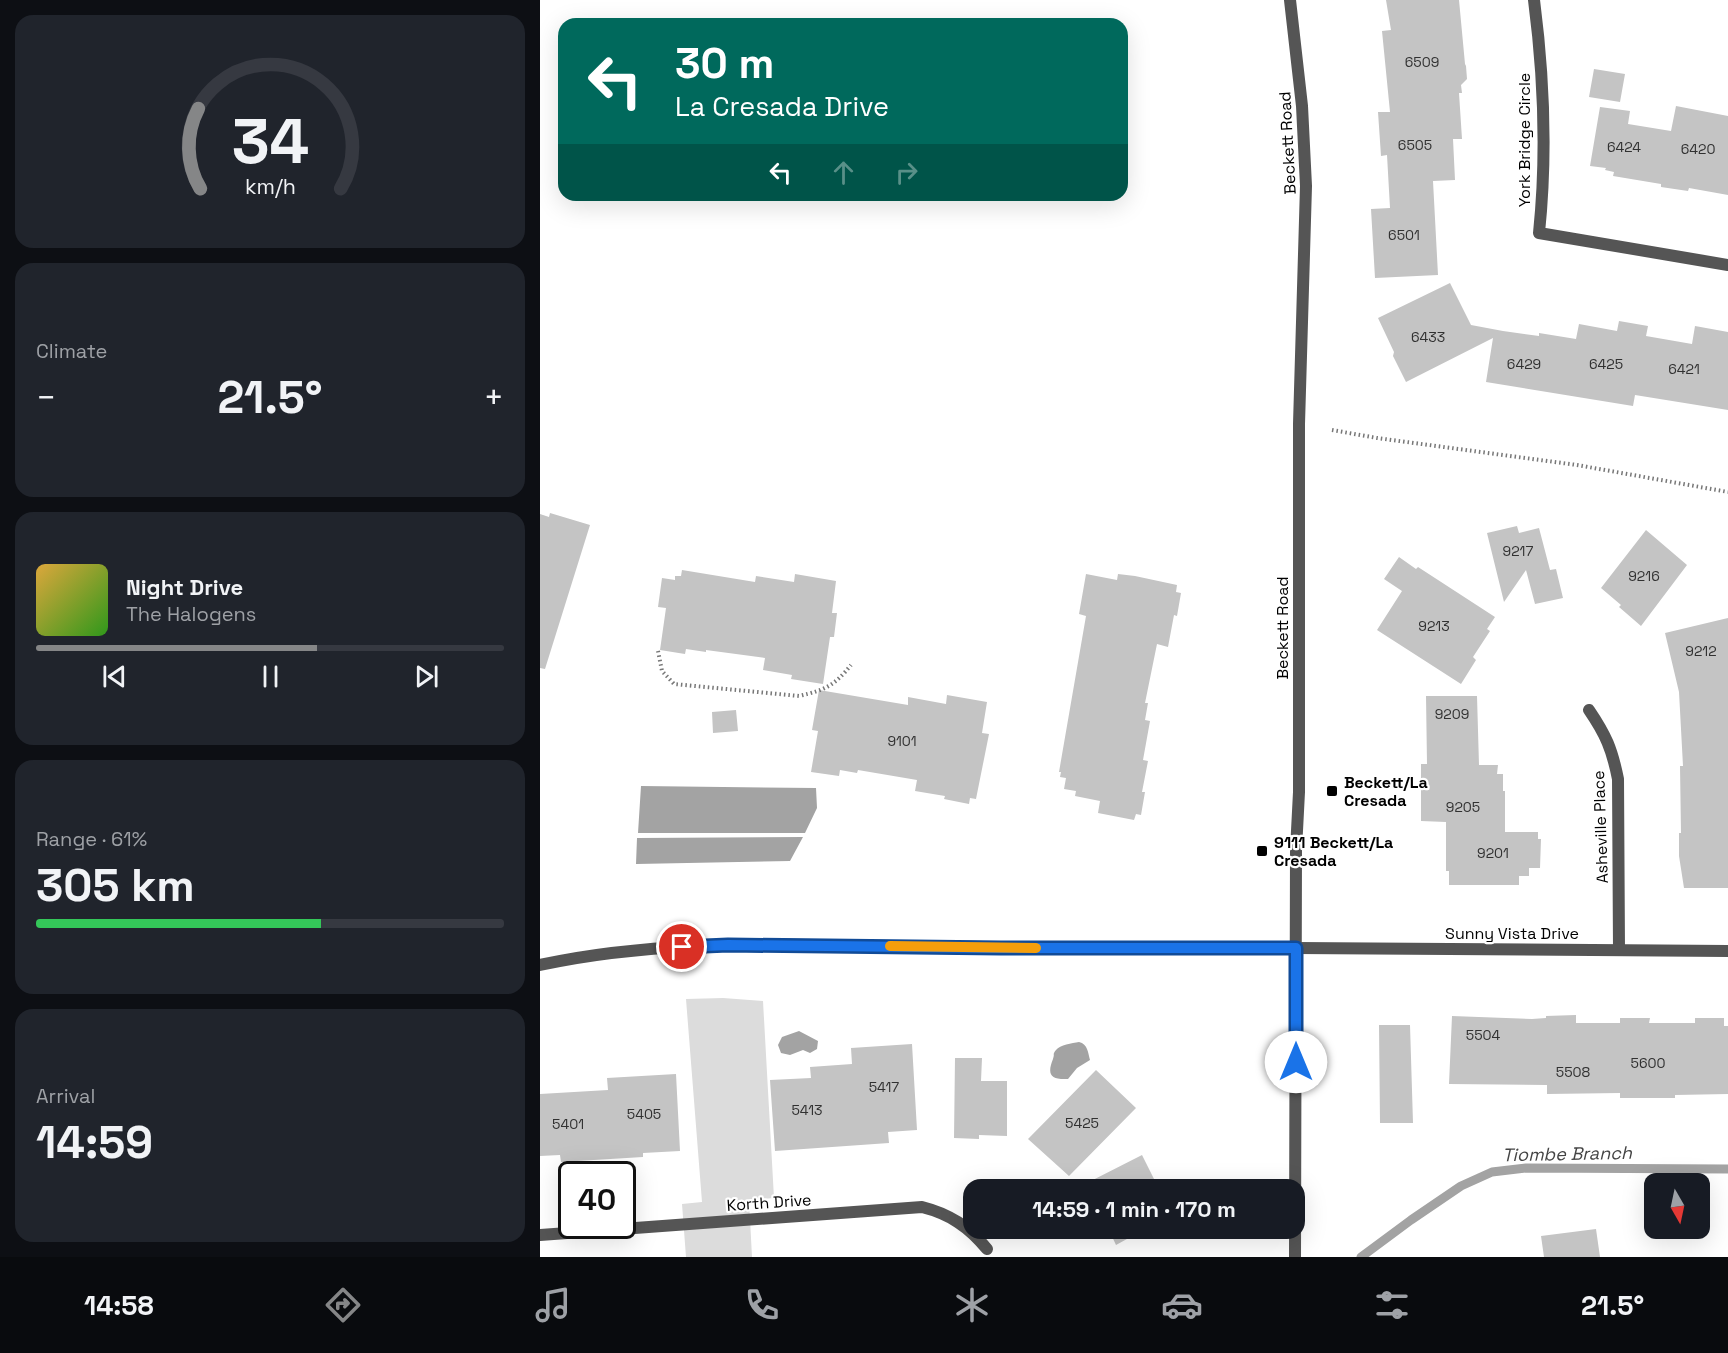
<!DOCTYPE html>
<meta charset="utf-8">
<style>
:root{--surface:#171b24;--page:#20242c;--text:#f1f3f6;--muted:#9ea1a6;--line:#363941;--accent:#858687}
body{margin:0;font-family:"Space Grotesk",sans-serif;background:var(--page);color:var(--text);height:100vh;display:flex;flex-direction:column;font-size:22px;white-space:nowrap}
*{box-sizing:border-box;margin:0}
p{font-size:20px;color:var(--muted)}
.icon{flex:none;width:33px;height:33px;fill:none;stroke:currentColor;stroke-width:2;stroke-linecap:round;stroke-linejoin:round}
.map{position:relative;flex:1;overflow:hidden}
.panel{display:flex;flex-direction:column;gap:15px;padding:15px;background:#0d0f14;width:540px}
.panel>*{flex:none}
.guide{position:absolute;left:18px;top:18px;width:570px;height:183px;border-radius:18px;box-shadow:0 6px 24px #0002;background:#00695c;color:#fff;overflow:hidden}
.needle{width:39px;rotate:171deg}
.fabs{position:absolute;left:1104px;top:1173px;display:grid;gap:12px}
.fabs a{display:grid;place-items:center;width:66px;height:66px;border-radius:12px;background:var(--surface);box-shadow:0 6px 24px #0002;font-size:30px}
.speed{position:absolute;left:18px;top:1161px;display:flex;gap:12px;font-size:30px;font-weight:700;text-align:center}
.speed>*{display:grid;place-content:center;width:78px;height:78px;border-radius:50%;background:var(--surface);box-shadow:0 6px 24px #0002;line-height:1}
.speed .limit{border:3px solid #111;border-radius:9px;background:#fff;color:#111}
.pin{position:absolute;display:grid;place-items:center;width:51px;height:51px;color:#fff;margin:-26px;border:3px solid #fff;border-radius:50%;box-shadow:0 2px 6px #0007}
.me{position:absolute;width:66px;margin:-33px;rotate:0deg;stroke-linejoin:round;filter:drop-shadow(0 0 4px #0008)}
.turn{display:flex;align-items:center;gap:21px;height:126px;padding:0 18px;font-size:27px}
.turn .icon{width:78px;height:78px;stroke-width:2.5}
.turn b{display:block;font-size:42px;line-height:51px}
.lanes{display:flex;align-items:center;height:57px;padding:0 18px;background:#0003;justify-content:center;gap:30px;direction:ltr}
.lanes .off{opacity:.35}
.big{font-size:45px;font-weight:600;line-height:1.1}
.panel .tile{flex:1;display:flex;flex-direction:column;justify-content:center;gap:9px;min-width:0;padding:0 21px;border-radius:18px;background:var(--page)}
.panel .dial{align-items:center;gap:0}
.dial svg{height:156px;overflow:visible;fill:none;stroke:var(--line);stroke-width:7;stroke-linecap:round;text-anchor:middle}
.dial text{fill:var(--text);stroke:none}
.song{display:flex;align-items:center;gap:18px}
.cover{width:72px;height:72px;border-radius:9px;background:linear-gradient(135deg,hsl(40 70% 55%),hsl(110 70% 35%))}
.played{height:6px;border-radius:3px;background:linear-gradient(90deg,var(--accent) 60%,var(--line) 60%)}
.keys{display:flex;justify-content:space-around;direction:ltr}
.heat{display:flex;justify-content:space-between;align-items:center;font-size:33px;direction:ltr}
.charge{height:9px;border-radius:4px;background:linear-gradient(90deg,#34c759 61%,var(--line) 0)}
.trip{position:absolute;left:423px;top:1179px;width:342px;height:60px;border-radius:18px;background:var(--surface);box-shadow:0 6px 24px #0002;font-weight:600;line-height:60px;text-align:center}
.tabs{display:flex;height:96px;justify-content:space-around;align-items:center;background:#090b0e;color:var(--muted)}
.tabs .icon{width:42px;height:42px}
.tabs .active{color:var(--accent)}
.tabs b{font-size:27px;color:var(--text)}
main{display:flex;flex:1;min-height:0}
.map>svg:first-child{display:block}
.green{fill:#dcdcdc}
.water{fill:#a3a3a3}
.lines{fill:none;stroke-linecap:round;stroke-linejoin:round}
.stream{stroke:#a3a3a3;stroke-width:9}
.building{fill:#c4c4c4}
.path{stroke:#777;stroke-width:4;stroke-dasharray:1.5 3;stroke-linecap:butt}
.minor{stroke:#555;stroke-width:12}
.tertiary{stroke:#555;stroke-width:12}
.route-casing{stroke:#114b97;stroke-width:15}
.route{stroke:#1a73e8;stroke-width:10}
.slow{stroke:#f59e0b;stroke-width:10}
.poi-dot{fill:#000;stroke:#fff;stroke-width:2}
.labels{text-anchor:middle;stroke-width:4.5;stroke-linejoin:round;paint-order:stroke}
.number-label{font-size:14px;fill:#313131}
.street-label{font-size:16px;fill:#000;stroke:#fff}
.poi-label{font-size:16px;font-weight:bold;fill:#000;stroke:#fff;text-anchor:start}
.water-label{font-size:18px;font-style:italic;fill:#444;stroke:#fff}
</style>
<main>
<section class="panel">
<div class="tile dial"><svg viewBox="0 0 100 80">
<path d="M14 69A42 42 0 1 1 86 69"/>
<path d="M14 69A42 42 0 0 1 13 28" stroke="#858687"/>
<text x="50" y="56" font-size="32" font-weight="700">34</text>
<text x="50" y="72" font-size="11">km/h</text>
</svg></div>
<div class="tile"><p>Climate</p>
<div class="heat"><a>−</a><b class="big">21.5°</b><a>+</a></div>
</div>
<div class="tile">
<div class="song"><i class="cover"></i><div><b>Night Drive</b><p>The Halogens</p></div></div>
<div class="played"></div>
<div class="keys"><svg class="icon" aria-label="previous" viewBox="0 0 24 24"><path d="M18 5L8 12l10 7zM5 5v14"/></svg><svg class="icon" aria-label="pause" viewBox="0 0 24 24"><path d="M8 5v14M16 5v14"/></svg><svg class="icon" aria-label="next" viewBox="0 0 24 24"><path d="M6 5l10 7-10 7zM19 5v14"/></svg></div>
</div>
<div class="tile"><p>Range · 61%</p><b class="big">305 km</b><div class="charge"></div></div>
<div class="tile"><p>Arrival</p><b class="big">14:59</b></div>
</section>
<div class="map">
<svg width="1188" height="1257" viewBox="0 0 1188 1257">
<rect width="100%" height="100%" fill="#fff"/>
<path class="green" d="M183,998l40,3 11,197 -25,2 3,57h-66l-4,-53 20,-2 -16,-203z"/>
<path class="water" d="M101,786l175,2 1,20 -12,25h-167z
M263,837l-13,24 -154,3 1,-26z
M259,1031l19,10 -1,8 -7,4 -7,-3 -13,5 -9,-2 -3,-8 4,-8z
M539,1042c9,2 9,11 11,18l-13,8 -9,11c-18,1 -21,-5 -15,-20 2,-6 -1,-4 3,-9 4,-5 16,-7 23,-8z"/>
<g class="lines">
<path class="stream" d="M821,1257l50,-37 50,-34 31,-14 34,-4 202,1"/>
</g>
<path class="building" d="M846,0h73l6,64 1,2 1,13 -6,6 1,8h-3l3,46h-9l2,41 -22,1 5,94 -63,3 -4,-69 19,-1 -3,-53 -6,1 -3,-44h12l-8,-81 9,-1z
M1054,69l31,5 -5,28 -31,-5z
M1136,106l52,10v79l-39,-7 -1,3 -27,-4v-3l-48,-8 1,-4 -9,-2 1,-2 -16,-2 10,-59 30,4 -2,13 43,7z
M910,283l21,42 32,6 36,5v-3l37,6 3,-15 38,7 2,-10 29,5 -2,10 46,8 3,-18 33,6v78l-93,-15 -2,11 -147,-24 7,-44 -87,44 -13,-26 1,-4 -16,-34z
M10,513l40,12 -45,144 -5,-1v-154l9,3z
M977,526l2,7 20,-5 11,42 6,-1 7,29 -28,6 -9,-34 -22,32 -17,-69z
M1106,530l41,35 -46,61 -22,-19 2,-2 -20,-17z
M859,557l17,12 2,-2 77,50 -8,12 3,2 -17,26 3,3 -15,24 -84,-54 25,-39 -18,-12z
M142,570l73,12 1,-6 38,6 1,-8 41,7 -4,32h5l-3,24h-4l-7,47 -32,-5 1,-4 -29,-5 2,-12 -59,-8v2l-20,-3 -1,5 -25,-4 6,-42 -8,-1 4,-29 13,2v-4h6z
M546,574l31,6 1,-6 17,2 42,9 -1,7 5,1 -4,23 -3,-1 -6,32 -11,-3 -12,59h3l-3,17 5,1 -7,39 5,1 -6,31h3l-4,23 -5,-1 -2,6 -36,-7 2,-12 -25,-5 1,-5 -12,-2 2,-11 -6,-1 1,-5h-2l27,-156 -7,-2z
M1188,618v270h-44l-5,-32v-23h2l-1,-67h3l-4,-74 -14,-59z
M279,690l89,15v-8l38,7 1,-9 40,7 -5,31 7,1 -13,65 -6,-1 -1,6 -25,-5 1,-3 -30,-5 2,-11 -59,-10 -1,3 -17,-3 -1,6 -28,-4 7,-41 -6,-1z
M886,696h51l2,69h19l-1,9h6v17h2v41h33v7h3l-1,29h-11v8h-10v9h-70v-14h-3v-49l-25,-1v-57h6z
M196,710l2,21 -25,2 -1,-21z
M1036,1015v8h44v-5h30l-1,5h46v-5h29v8h4v68l-53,1v3h-55v-5l-73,1v-9l-98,-1 3,-68 80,3 14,-1v-2z
M839,1025h31l3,98h-33z
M372,1044l5,86 -29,2 1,11 -114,8 -5,-71 41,-2 -1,-11 42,-3 -1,-16z
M415,1058h27l-1,23h26v55l-28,-1v4l-25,-1z
M556,1070l40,38 -67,68 -41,-37z
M136,1074l4,77 -37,2v4l-82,5 -1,-7 -20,1v-62l68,-4 -1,-12z
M602,1155l17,34 10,-5 3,6h-84l-3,-6z
M568,1228h39l-31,17z
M1056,1229l4,28h-56l-3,-21z"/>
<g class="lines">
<path class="path" d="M792,430l45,8 200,27 151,27
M118,651l4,20 12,13 125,12c26,-6 35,-10 52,-31"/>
<path class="minor" d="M994,0c10,77 13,156 5,233l189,32
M1049,710c17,25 23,39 29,69l1,171
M756,948l432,3
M0,1235l382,-28c28,7 47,20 65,42"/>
<path class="tertiary" d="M750,0l12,106 4,80 -7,238v368l-3,58 -1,407
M0,965c119,-26 240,-20 362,-19 131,2 263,2 394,2"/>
</g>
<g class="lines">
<g class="route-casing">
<path id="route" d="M142,947l46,-2 273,3h295v114"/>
</g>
<use href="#route" class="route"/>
<path class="slow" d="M350,946l146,2"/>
</g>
<g class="poi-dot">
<rect x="786" y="785" width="12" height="12" rx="3"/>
<rect x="716" y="845" width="12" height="12" rx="3"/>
</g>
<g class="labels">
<g class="number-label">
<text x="882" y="67">6509</text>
<text x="875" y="150">6505</text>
<text x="1084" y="152">6424</text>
<text x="1158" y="154">6420</text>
<text x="864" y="240">6501</text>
<text x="888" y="342">6433</text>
<text x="984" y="369">6429</text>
<text x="1066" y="369">6425</text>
<text x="1144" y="374">6421</text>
<text x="978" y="556">9217</text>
<text x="1104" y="581">9216</text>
<text x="894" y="631">9213</text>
<text x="1161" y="656">9212</text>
<text x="912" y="719">9209</text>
<text x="362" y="746">9101</text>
<text x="923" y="812">9205</text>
<text x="953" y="858">9201</text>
<text x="943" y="1040">5504</text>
<text x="1108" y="1068">5600</text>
<text x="1033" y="1077">5508</text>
<text x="344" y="1092">5417</text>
<text x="267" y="1115">5413</text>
<text x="104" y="1119">5405</text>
<text x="542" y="1128">5425</text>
<text x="28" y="1129">5401</text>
</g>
<g class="street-label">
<text transform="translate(984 140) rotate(-90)" y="6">York Bridge Circle</text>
<text transform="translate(747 143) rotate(-93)" y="6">Beckett Road</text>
<text transform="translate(742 628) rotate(-90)" y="6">Beckett Road</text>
<text transform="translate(1060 827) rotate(-92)" y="6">Asheville Place</text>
<text x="972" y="939">Sunny Vista Drive</text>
<text transform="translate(229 1202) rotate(-4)" y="6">Korth Drive</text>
</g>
<g class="poi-label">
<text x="804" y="788">Beckett/La<tspan x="804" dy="18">Cresada</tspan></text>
<text x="734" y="848">9111 Beckett/La<tspan x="734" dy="18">Cresada</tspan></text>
</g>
<g class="water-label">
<text transform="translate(1027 1154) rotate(-1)" y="6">Tiombe Branch</text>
</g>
</g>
</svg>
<div class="fabs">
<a><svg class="needle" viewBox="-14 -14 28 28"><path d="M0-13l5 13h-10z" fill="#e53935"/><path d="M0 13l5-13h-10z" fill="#9ea1a6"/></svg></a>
</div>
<div class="speed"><div class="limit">40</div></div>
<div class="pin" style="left:142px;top:947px;background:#d93025"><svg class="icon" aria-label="arrive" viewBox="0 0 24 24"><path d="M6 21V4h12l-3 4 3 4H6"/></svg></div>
<svg class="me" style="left:756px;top:1062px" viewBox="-20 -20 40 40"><circle r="19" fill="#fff"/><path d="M0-13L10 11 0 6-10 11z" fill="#1a73e8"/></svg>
<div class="trip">14:59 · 1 min · 170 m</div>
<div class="guide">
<div class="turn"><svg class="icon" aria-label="left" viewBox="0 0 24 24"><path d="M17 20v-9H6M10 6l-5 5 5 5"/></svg><div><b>30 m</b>La Cresada Drive</div></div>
<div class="lanes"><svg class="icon" aria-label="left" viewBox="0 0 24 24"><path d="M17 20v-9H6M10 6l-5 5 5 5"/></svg><svg class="icon off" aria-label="ahead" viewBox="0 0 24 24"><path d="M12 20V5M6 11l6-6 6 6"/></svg><svg class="icon off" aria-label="right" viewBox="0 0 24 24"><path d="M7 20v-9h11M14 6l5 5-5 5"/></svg></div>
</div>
</div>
</main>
<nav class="tabs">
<b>14:58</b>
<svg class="icon active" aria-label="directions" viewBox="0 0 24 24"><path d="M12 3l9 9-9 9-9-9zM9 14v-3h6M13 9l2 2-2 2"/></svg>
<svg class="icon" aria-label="music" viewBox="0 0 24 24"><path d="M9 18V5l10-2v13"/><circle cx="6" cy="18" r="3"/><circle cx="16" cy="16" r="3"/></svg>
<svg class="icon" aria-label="phone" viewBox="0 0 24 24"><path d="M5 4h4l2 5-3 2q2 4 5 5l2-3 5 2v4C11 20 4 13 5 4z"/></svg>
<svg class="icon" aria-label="climate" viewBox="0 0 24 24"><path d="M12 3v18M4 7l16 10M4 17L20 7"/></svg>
<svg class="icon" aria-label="car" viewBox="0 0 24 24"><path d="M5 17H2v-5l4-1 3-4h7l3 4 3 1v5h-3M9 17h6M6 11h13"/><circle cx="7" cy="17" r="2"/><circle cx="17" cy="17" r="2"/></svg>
<svg class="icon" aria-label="filters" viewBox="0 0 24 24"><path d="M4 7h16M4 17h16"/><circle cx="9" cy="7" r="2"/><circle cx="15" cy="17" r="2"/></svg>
<b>21.5°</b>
</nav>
